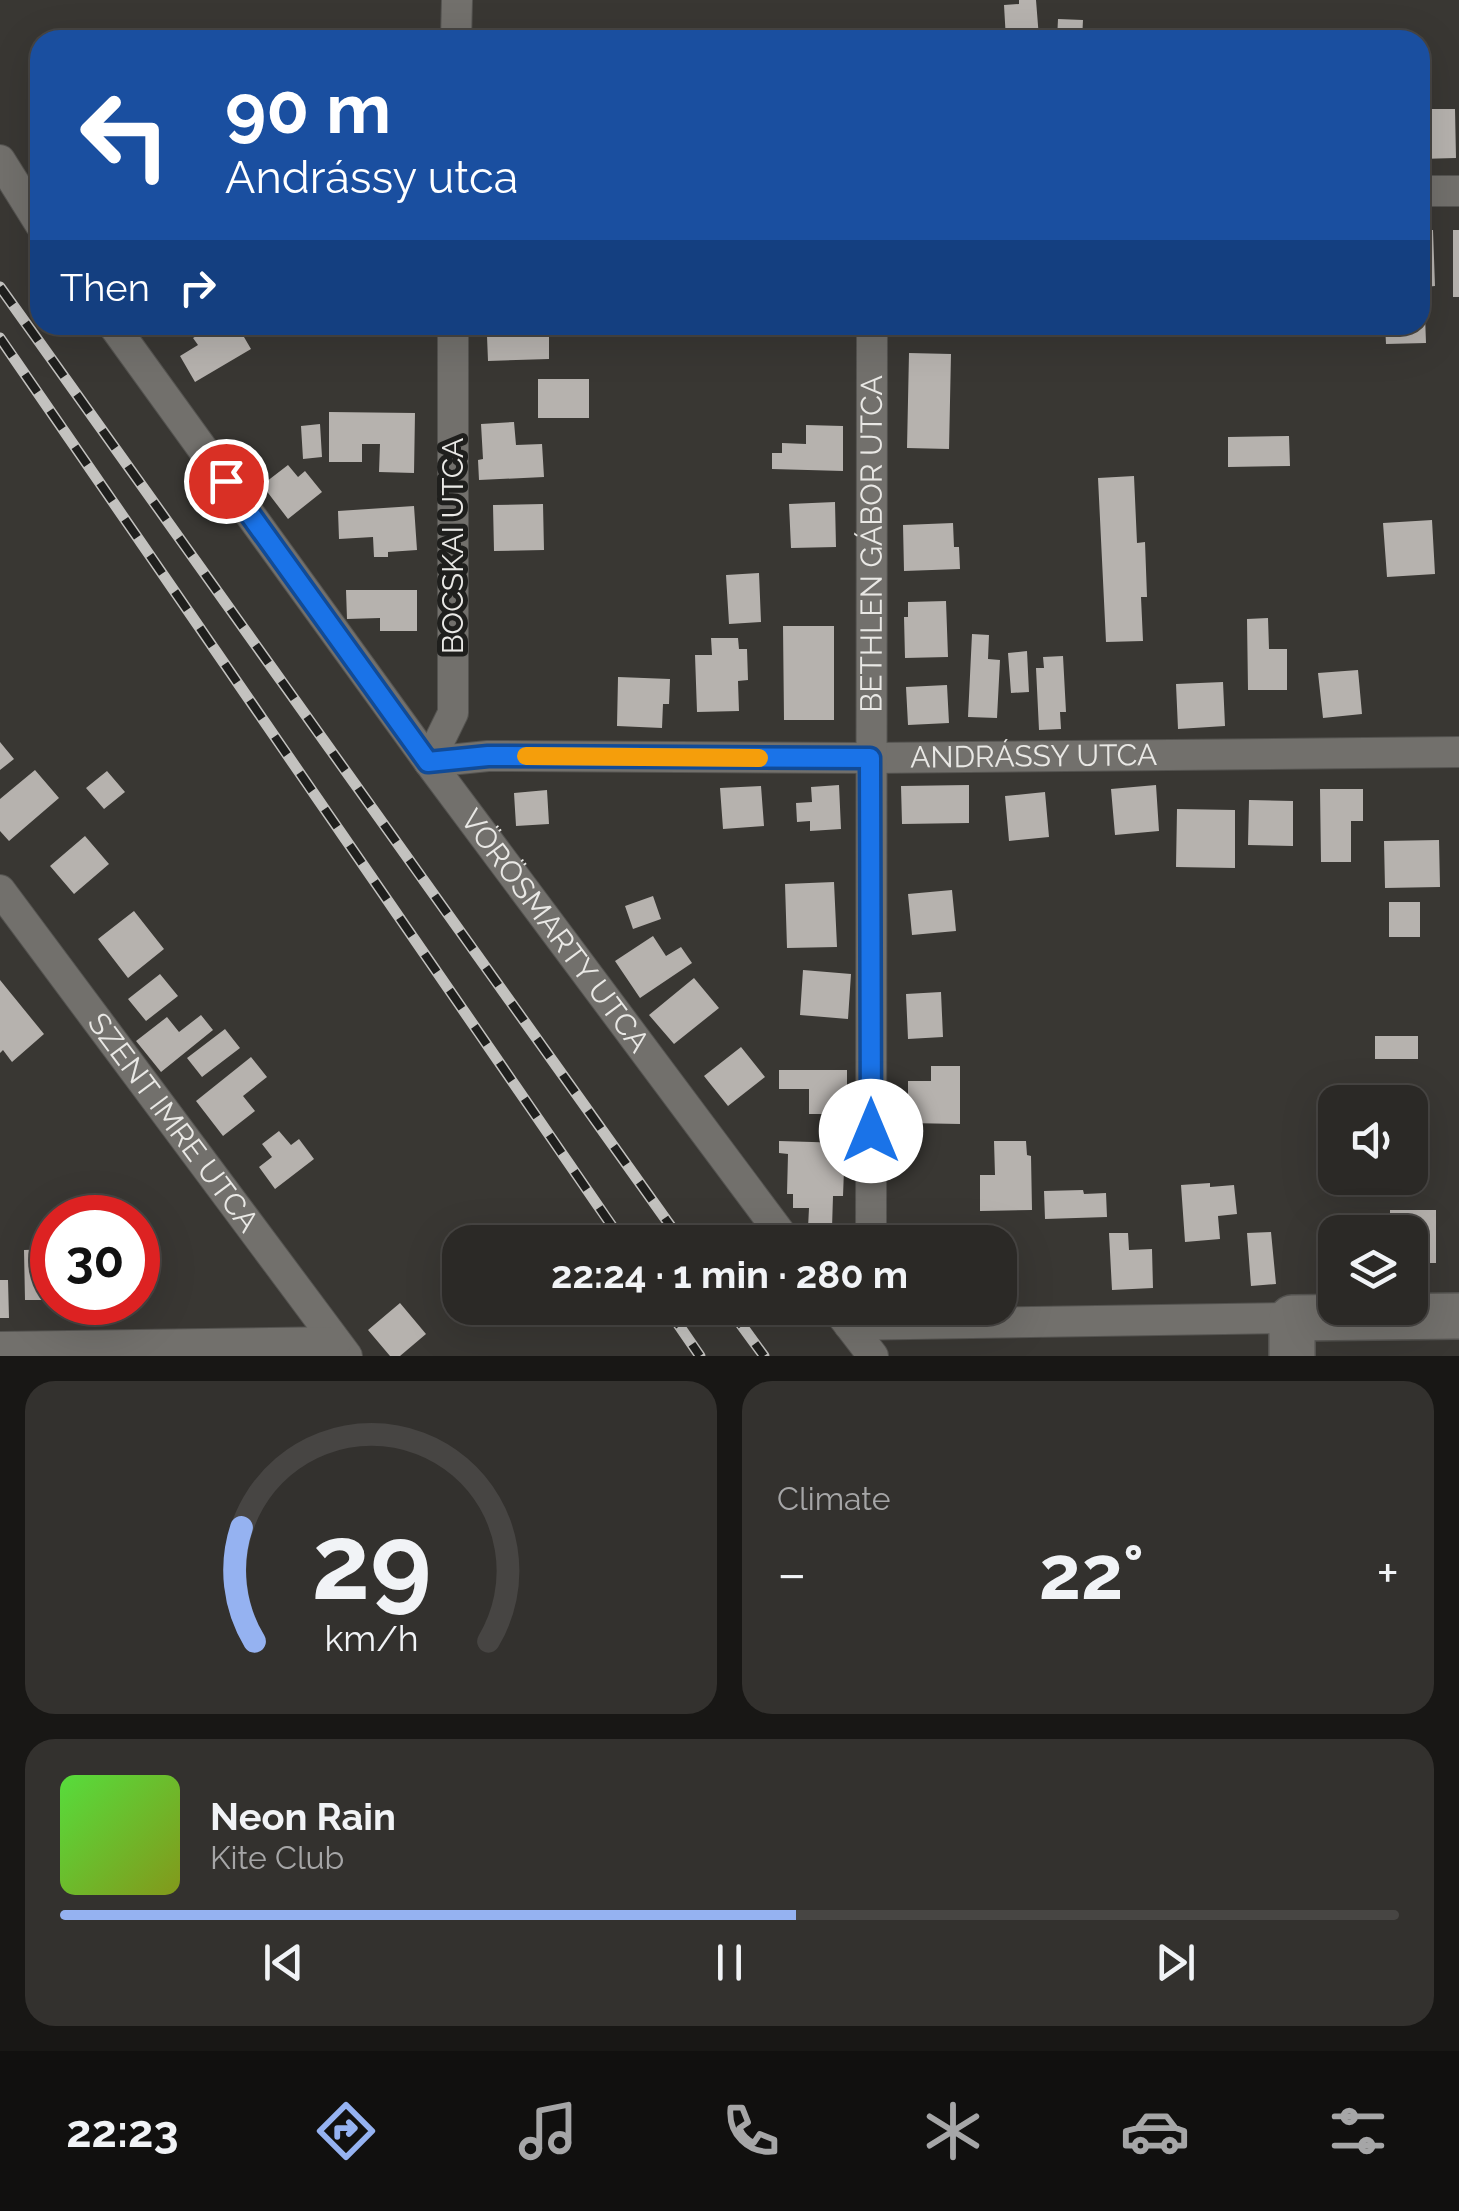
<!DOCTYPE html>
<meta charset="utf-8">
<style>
:root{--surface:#2b2926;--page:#33312e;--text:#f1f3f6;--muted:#a6a6a7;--line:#474543;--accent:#95b2f1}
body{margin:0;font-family:Raleway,sans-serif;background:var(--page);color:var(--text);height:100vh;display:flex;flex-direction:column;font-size:38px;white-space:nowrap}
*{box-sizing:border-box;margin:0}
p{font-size:32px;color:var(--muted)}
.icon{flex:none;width:55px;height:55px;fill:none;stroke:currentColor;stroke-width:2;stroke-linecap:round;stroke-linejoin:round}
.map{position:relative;height:1356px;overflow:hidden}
.drawer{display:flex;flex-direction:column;gap:25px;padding:25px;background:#181715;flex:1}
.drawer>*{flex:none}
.banner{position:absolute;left:30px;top:30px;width:1400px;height:305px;border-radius:30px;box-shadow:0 10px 40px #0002,0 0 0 2px var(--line);background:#1a4fa0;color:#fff;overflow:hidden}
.buttons{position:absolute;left:1318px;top:1085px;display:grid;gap:20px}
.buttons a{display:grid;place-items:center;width:110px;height:110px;border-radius:20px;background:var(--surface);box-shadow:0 10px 40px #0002,0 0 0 2px var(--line);font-size:50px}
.speed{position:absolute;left:30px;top:1195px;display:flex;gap:20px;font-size:50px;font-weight:700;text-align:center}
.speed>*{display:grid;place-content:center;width:130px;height:130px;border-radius:50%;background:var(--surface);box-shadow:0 10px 40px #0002,0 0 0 2px var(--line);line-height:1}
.speed .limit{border:15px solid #d22;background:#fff;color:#111}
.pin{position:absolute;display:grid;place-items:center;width:85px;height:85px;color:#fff;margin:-42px;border:5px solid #fff;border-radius:50%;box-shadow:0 2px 10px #0007}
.me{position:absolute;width:110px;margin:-55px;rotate:0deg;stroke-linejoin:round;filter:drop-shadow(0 0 8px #0008)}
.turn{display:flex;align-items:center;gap:35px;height:210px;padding:0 30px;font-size:45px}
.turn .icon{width:130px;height:130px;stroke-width:2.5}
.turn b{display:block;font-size:70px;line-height:85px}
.then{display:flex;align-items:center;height:95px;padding:0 30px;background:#0003;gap:20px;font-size:38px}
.big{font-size:75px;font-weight:700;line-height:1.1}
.drawer .widget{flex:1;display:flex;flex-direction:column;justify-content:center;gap:15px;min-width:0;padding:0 35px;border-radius:30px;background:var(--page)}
.drawer .dial{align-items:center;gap:0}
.dial svg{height:260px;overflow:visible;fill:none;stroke:var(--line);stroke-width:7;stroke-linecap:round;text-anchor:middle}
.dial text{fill:var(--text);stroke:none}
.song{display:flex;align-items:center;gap:30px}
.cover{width:120px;height:120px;border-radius:15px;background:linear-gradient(135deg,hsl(110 70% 55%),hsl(70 70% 35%))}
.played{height:10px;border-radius:5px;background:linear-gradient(90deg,var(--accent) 55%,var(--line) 55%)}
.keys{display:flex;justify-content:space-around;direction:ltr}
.heat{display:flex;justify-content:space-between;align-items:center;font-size:55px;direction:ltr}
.drawer .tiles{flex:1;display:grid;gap:25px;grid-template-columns:1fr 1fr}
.widget:last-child{grid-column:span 2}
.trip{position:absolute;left:442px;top:1225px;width:575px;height:100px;border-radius:30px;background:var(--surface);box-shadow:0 10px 40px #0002,0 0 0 2px var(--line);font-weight:700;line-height:100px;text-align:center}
.menu{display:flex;height:160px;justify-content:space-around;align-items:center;background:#11100f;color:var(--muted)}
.menu .icon{width:70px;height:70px}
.menu .selected{color:var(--accent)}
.menu b{font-size:45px;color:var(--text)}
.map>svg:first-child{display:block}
.building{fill:#b6b2ae}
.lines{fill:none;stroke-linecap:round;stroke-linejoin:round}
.street-casing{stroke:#545350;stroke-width:32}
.secondary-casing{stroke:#545350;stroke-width:48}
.street{stroke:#72706c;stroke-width:30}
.secondary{stroke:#72706c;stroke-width:45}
.rail-casing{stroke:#c3c2bf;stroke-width:11}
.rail{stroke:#1f1f1d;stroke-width:8;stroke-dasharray:22;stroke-linecap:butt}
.route-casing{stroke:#114b97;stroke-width:25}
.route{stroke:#1a73e8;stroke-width:18}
.slow{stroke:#f59e0b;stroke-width:18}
.labels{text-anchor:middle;stroke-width:10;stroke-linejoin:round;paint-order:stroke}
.street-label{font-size:30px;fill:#e9e8e5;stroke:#1f1f1d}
</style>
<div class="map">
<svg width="1459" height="1356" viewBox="0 0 1459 1356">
<rect width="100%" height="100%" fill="#393733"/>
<path class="building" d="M1019,0h17l3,38 -33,2 -2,-35 15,-1z
M1058,19l25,1 -1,20h-25z
M1420,109h35l1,49 -36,1z
M1420,230h13l2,56 -11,1 2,56 -40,1 -1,-19h35z
M1453,230h6v67h-6z
M230,325h7l14,24 -56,33 -15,-26 18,-11 -5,-7 18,-11 4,7z
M964,325h29l-1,11 -28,-2z
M549,335v24l-61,2 -1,-25z
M909,353l42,1 -2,95 -42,-1z
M538,379h51v39h-51z
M329,412l86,1 -1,60 -35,-1 1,-28h-18v18h-33z
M514,422l2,23 26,-1 2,33 -65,3 -1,-20 5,-1 -2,-35z
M320,424l2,33 -19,2 -2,-33z
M806,425l37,1v45l-71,-2v-16h10v-10l24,1z
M1289,436l1,30 -62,1v-30z
M288,465l10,12 7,-6 17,21 -34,27 -26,-34z
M1134,476l3,67 8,-1 2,55h-6l2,44 -37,1 -8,-164z
M835,502l1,45 -45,1 -2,-44z
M543,504l1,46 -50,1 -1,-46z
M414,506l3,44 -29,2v5h-14l-1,-20 -34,2 -1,-28z
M1432,520l3,54 -48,3 -4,-54z
M953,523l1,24h5l1,22 -56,2 -1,-46z
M759,573l2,49 -32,2 -3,-49z
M346,590h71v41h-37v-13l-33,1z
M946,601l2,56 -43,1 -1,-41h4v-15z
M1268,618l1,31h18v41h-39l-1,-71z
M783,626h51v94h-50z
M972,634l17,1 -1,24 12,1 -3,58 -29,-1z
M711,638h27l1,11h8l1,31 -10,1 1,30 -42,1 -2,-57h17z
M1027,651l2,41 -18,1 -3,-40z
M1063,656l3,56h-6l1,17 -22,1 -3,-62h8l-1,-11z
M1358,670l4,44 -39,4 -5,-45z
M618,677l52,2 -1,25h-6l-1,24 -45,-2z
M1223,682l2,44 -47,3 -2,-45z
M947,685l2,38 -41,2 -2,-38z
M0,742l14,17 -14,11z
M35,770l24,28 -50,43 -9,-10v-32z
M107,771l18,21 -21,17 -18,-21z
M839,785l2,44 -31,2v-10l-13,1 -1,-19 16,-1 -1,-15z
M969,785v38l-67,1 -1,-38z
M1156,785l3,46 -44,4 -4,-46z
M761,786l3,40 -41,3 -3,-41z
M1320,789h43v32h-12v41h-30z
M547,790l2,34 -33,2 -2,-33z
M1045,792l4,45 -40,4 -4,-45z
M1249,800l44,1v45l-45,-1z
M1177,809l58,1v58l-59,-1z
M85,836l24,28 -35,30 -24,-28z
M1439,840l1,47 -55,1 -1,-47z
M834,882l3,65 -50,1 -2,-64z
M952,890l4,41 -44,4 -4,-41z
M653,896l8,23 -28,10 -8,-23z
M1389,902h31v35h-31z
M134,911l30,38 -36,29 -30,-39z
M653,936l13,20 15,-9 11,16 -52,35 -25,-37z
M803,970l48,4 -3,45 -48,-4z
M160,974l18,22 -32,25 -18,-22z
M694,978l25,30 -45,36 -25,-29z
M0,980l44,54 -32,28 -9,-12 -3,3z
M941,992l2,45 -35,2 -2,-45z
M201,1015l12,15 -52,42 -25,-31 31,-24 12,15z
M225,1029l15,19 -38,29 -15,-19z
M1375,1036h43v23h-43z
M741,1047l24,30 -37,29 -24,-30z
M251,1057l16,20 -24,19 12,15 -32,25 -27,-35z
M931,1066h29v58l-52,-1v-42h23z
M779,1070h68v44h-38v-25h-30z
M279,1131l12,14 8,-6 15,20 -39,30 -16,-22 13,-10 -10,-13z
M779,1141l66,2 -2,53h-10l-1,32h-24l1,-20h-16v-14h-6l1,-40 -9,-1z
M994,1141h32l1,14 4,1 1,54 -52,1v-36h15z
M1210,1183v4l24,-2 3,29 -19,2 2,23 -35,3 -4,-57z
M1083,1190l1,4 22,-1 1,24 -62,2 -1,-28z
M1390,1210h46v53h-20v12l-6,1v-44h-20z
M1271,1232l5,52 -25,2 -4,-53z
M1109,1233h19l1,17 23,-1 1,39 -41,2z
M52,1249v51h-27l-1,-50z
M0,1280h8l1,38h-9z
M400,1303l26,31 -26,22h-10l-22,-26z"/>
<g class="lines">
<g class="street-casing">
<g id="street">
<path d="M456,40l1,-40"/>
<path d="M0,160l40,64"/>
<path d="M1420,191h39"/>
<path id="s1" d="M113,325l316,437 358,480"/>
<path id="s2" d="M429,762l59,-6 382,2 589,-6"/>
<path d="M429,762l24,-49v-388"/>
<path id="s3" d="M0,890l347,466"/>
<path id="s4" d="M871,1242l1,-917"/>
<path d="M836,1308l37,48"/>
<path d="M849,1325l443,-7"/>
<path d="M0,1347l336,-5"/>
</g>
</g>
<g class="secondary-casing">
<path id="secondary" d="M1292,1356v-38l167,-2"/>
</g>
<use href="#street" class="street"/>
<use href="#secondary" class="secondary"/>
<g class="rail-casing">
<path id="rail" d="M0,287l682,955
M0,338l623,904
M667,1308l33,48
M729,1308l35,48"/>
</g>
<use href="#rail" class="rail"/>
</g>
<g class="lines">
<g class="route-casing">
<path id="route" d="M226,481l202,281 60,-6 382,2 1,373"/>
</g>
<use href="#route" class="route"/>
<path class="slow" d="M526,756l233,2"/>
</g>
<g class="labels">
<g class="street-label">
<text dy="10" stroke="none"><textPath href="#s4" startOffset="698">BETHLEN GÁBOR UTCA</textPath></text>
<text transform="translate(453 546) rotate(-90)" y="10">BOCSKAI UTCA</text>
<text dy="10" stroke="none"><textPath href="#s2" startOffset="605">ANDRÁSSY UTCA</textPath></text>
<text dy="10" stroke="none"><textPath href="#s1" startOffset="750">VÖRÖSMARTY UTCA</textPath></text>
<text dy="10" stroke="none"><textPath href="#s3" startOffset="290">SZENT IMRE UTCA</textPath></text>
</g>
</g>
</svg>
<div class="buttons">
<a><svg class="icon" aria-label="sound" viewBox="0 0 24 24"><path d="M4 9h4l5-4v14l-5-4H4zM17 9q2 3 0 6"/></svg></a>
<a><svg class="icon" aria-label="layers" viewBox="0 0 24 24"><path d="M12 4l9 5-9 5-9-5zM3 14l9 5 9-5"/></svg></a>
</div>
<div class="speed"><div class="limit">30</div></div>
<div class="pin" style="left:226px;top:481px;background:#d93025"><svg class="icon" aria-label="arrive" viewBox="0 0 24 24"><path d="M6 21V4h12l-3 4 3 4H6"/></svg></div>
<svg class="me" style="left:871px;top:1131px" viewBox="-20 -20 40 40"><circle r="19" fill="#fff"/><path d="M0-13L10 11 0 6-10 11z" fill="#1a73e8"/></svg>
<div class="trip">22:24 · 1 min · 280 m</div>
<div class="banner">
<div class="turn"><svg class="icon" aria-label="left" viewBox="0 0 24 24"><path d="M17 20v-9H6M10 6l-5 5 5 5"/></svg><div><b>90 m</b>Andrássy utca</div></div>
<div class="then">Then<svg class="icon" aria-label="right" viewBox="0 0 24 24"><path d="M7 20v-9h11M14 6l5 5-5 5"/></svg></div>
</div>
</div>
<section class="drawer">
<div class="tiles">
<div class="widget dial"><svg viewBox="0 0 100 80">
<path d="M14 69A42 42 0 1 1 86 69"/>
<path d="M14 69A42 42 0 0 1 10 34" stroke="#95b2f1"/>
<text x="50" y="56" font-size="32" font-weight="700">29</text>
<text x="50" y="72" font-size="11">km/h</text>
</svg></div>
<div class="widget"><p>Climate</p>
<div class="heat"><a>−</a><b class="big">22°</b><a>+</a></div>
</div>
<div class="widget">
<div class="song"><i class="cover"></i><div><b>Neon Rain</b><p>Kite Club</p></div></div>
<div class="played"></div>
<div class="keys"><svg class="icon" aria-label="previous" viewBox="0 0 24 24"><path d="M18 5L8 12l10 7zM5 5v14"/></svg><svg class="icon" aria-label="pause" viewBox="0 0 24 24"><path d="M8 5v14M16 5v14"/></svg><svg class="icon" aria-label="next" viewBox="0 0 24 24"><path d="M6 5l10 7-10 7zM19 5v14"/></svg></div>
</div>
</div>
</section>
<nav class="menu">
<b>22:23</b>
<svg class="icon selected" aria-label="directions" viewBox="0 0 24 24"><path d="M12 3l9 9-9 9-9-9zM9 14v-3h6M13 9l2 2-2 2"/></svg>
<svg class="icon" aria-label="music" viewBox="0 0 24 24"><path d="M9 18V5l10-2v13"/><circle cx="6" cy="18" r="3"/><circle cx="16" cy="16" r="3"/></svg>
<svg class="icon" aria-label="phone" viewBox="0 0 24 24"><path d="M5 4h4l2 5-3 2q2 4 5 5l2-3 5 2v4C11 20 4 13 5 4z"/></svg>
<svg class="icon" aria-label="climate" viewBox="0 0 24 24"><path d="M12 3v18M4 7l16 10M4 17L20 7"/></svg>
<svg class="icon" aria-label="car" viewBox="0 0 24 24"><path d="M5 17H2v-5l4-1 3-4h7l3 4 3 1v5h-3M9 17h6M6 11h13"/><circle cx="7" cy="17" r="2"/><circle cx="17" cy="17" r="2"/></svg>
<svg class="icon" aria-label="filters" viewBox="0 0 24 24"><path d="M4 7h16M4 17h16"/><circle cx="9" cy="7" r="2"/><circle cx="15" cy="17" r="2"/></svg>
</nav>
